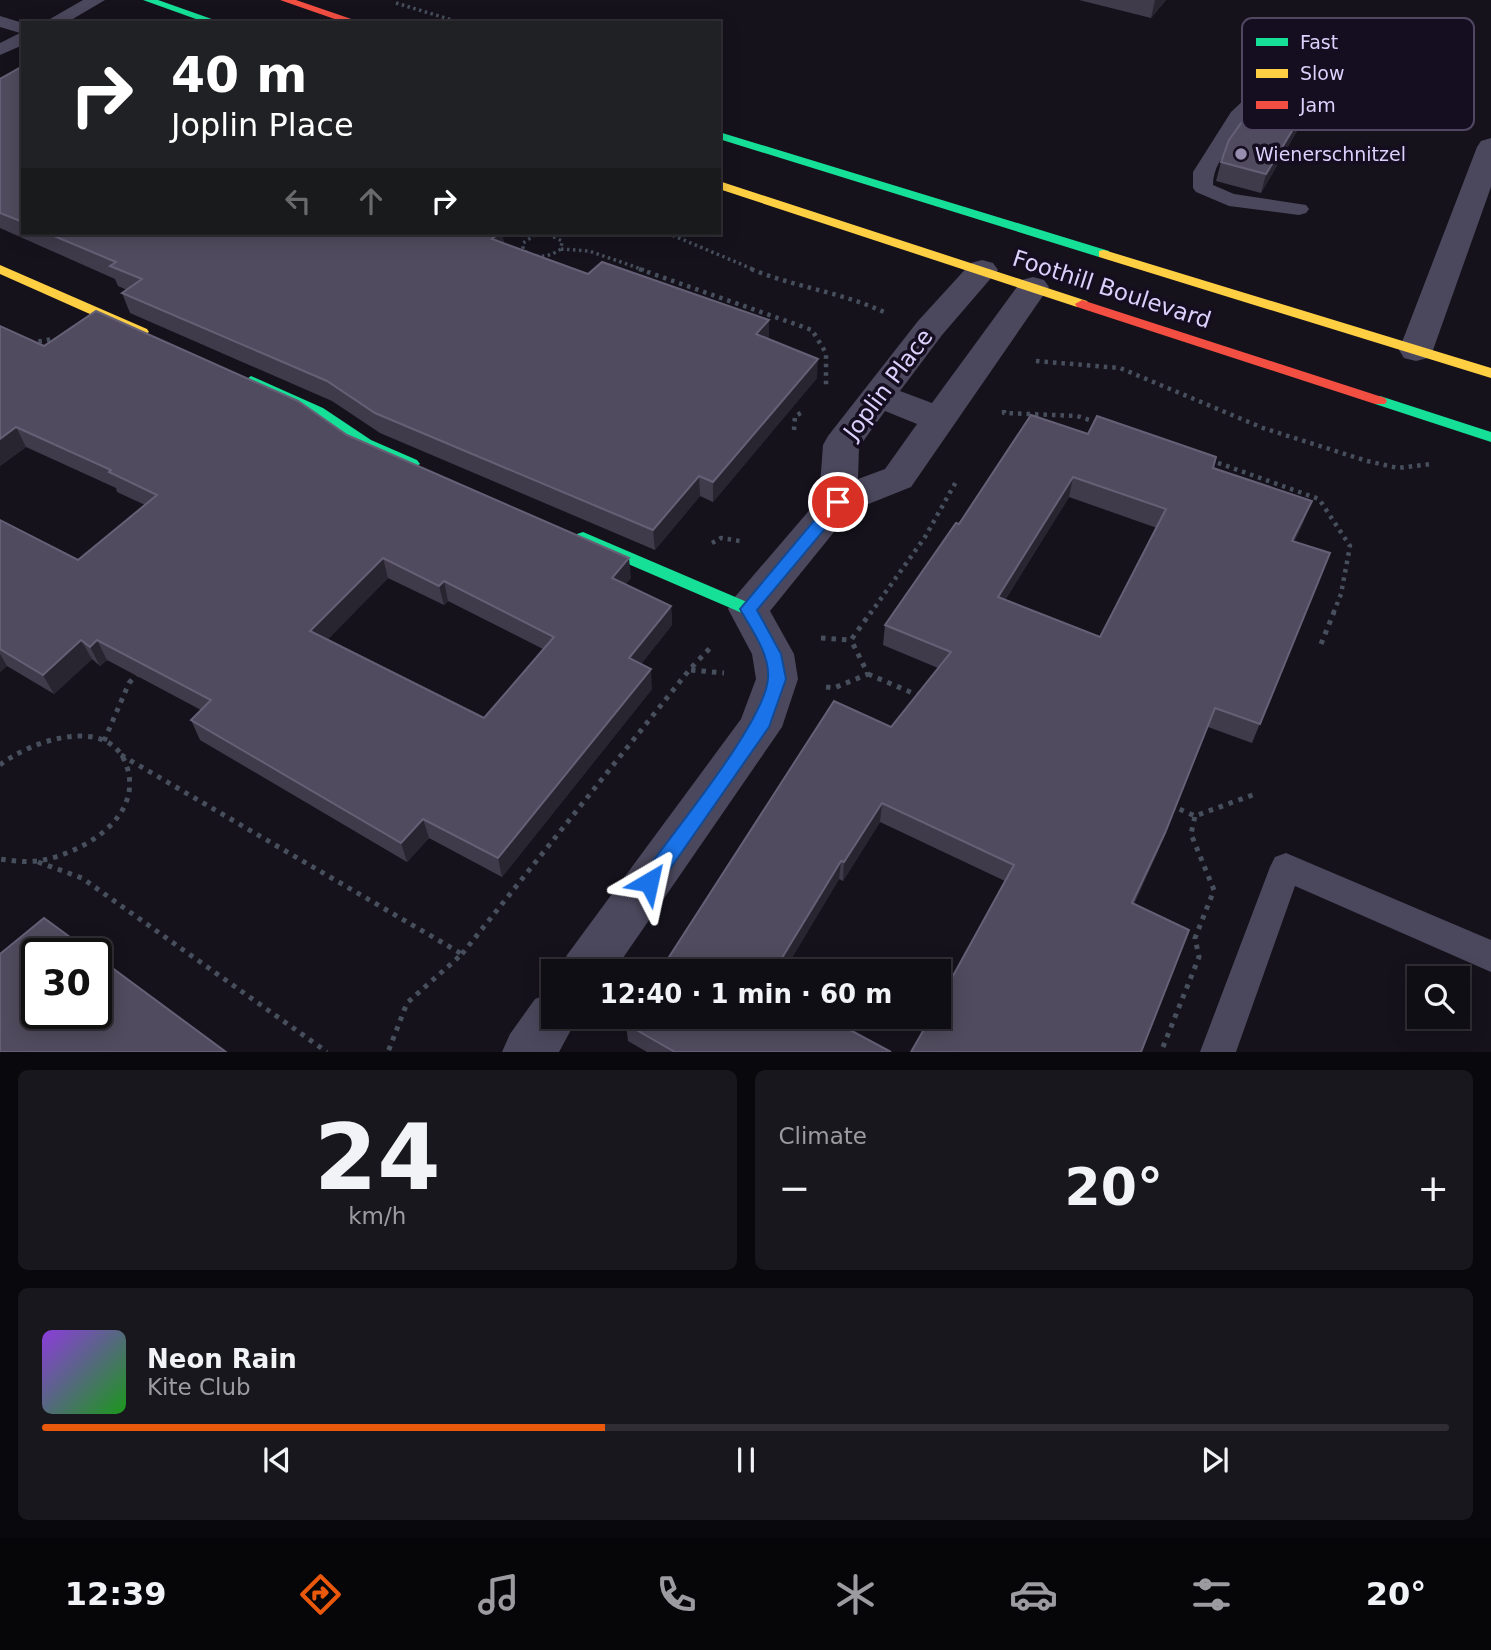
<!DOCTYPE html>
<meta charset="utf-8">
<style>
:root{--surface:#100e15;--page:#19171e;--text:#f1f3f6;--muted:#9c9ca0;--line:#302e34;--accent:#ea580c}
body{margin:0;font-family:"DejaVu Sans",sans-serif;background:var(--page);color:var(--text);height:100vh;display:flex;flex-direction:column;font-size:26px;white-space:nowrap}
*{box-sizing:border-box;margin:0}
p{font-size:23px;color:var(--muted)}
.icon{flex:none;width:38px;height:38px;fill:none;stroke:currentColor;stroke-width:2;stroke-linecap:round;stroke-linejoin:round}
.map{position:relative;height:1052px;overflow:hidden}
.sheet{display:flex;flex-direction:column;gap:18px;padding:18px;background:#09080c;flex:1}
.sheet>*{flex:none}
.hud{position:absolute;left:21px;top:21px;width:700px;height:214px;border-radius:0px;box-shadow:0 4px 18px #0003,0 0 0 2px var(--line);background:#202124;color:#fff;overflow:hidden}
.tools{position:absolute;left:1407px;top:966px;display:grid;gap:14px}
.tools a{display:grid;place-items:center;width:63px;height:63px;border-radius:0px;background:var(--surface);box-shadow:0 4px 18px #0003,0 0 0 2px var(--line);font-size:35px}
.speed{position:absolute;left:21px;top:938px;display:flex;gap:14px;font-size:35px;font-weight:700;text-align:center}
.speed>*{display:grid;place-content:center;width:91px;height:91px;border-radius:50%;background:var(--surface);box-shadow:0 4px 18px #0003,0 0 0 2px var(--line);line-height:1}
.speed .limit{border:4px solid #111;border-radius:10px;background:#fff;color:#111}
.pin{position:absolute;display:grid;place-items:center;width:60px;height:60px;color:#fff;margin:-30px;border:4px solid #fff;border-radius:50%;box-shadow:0 2px 7px #0007}
.me{position:absolute;width:77px;margin:-38px;rotate:36deg;stroke-linejoin:round;filter:drop-shadow(0 0 5px #0008)}
.turn{display:flex;align-items:center;gap:24px;height:147px;padding:0 35px;font-size:32px}
.turn .icon{width:91px;height:91px;stroke-width:2.5}
.turn b{display:block;font-size:49px;line-height:60px}
.lanes{display:flex;align-items:center;height:66px;padding:0 35px;background:#0003;justify-content:center;gap:35px;direction:ltr}
.lanes .off{opacity:.35}
.big{font-size:52px;font-weight:700;line-height:1.1}
.sheet .widget{flex:1;display:flex;flex-direction:column;justify-content:center;gap:10px;min-width:0;padding:0 24px;border-radius:10px;background:var(--page)}
.sheet .dial{align-items:center;gap:0}
.dial b{font-size:91px;line-height:1}
.song{display:flex;align-items:center;gap:21px}
.cover{width:84px;height:84px;border-radius:10px;background:linear-gradient(135deg,hsl(270 70% 55%),hsl(120 70% 35%))}
.played{height:7px;border-radius:4px;background:linear-gradient(90deg,var(--accent) 40%,var(--line) 40%)}
.keys{display:flex;justify-content:space-around;direction:ltr}
.heat{display:flex;justify-content:space-between;align-items:center;font-size:38px;direction:ltr}
.sheet .tiles{flex:1;display:grid;gap:18px;grid-template-columns:1fr 1fr}
.widget:last-child{grid-column:span 2}
.trip{position:absolute;left:541px;top:959px;width:410px;height:70px;border-radius:0px;background:var(--surface);box-shadow:0 4px 18px #0003,0 0 0 2px var(--line);font-weight:700;line-height:70px;text-align:center}
.dock{display:flex;height:112px;justify-content:space-around;align-items:center;background:#060608;color:var(--muted)}
.dock .icon{width:49px;height:49px}
.dock .selected{color:var(--accent)}
.dock b{font-size:32px;color:var(--text)}
.map>svg:first-child{display:block}
.lines{fill:none;stroke-linecap:round;stroke-linejoin:round}
.path-far2{stroke:#474f5d;stroke-width:3.5;stroke-dasharray:2.5 3.5;stroke-linecap:butt}
.path-far1{stroke:#474f5d;stroke-width:4.5;stroke-dasharray:3.5 5;stroke-linecap:butt}
.path{stroke:#474f5d;stroke-width:5;stroke-dasharray:4.5 6;stroke-linecap:butt}
.lane{fill:#4b485d;fill-rule:evenodd}
.street{fill:#4b485d;fill-rule:evenodd}
.fast{fill:#16e098;fill-rule:evenodd}
.slow{fill:#ffcf43;fill-rule:evenodd}
.jam{fill:#f24e42;fill-rule:evenodd}
.wall{fill:#403b4b;fill-rule:evenodd}
.shaded-wall{fill:#282430}
.building{fill:#504b5e;stroke:#666077;stroke-width:2;fill-rule:evenodd}
.route{fill:#1a73e8;stroke:#114b97;stroke-width:2}
.poi-dot{fill:#968eae;stroke:#140e20;stroke-width:2.5}
.labels{text-anchor:middle;stroke-width:7;stroke-linejoin:round;paint-order:stroke}
.far-poi-label{font-size:19px;fill:#dbd1fc;stroke:#140e20;text-anchor:start}
.street-label{font-size:23px;fill:#dbd1fc;stroke:#140e20}
.key{fill:#140e20;stroke:#504862;stroke-width:2}
.key-label{font-size:19px;fill:#dbd1fc}
</style>
<div class="map">
<svg width="1491" height="1052" viewBox="0 0 1491 1052">
<rect width="100%" height="100%" fill="#15121c"/>
<g class="lines">
<path class="path-far2" d="M396,3l66,20
M667,233l88,37
M548,234l14,7 -1,8c-13,9 -25,10 -38,1v-7l12,-8z
M561,249l28,2 55,19"/>
<path class="path-far1" d="M639,269l173,61 14,23v32
M751,269c43,18 90,23 133,43
M30,343l23,-4
M1036,361l84,7 143,60 104,33 31,7 34,-4
M1004,410v3l73,3 22,7
M794,430l1,-14 10,-5
M1210,460l109,39 31,47 -9,48 -8,20
M712,543l9,-5 19,3
M870,614l55,-77 32,-57"/>
<path class="path" d="M821,638l30,2 20,-28
M1321,644l13,-32
M691,670l33,3
M868,674l54,23
M826,687l8,1 34,-14 -17,-34
M104,741l25,-58 11,-12
M121,755l341,199 -55,49 -19,49
M0,765c30,-24 110,-52 127,2 16,50 -43,85 -84,93 -15,3 -29,1 -43,-1
M1170,805l25,11 63,-23
M38,862l44,16 245,174
M462,954l228,-285 23,-24
M1163,1047l36,-90 -4,-19 19,-48 -23,-56 4,-18"/>
<path class="lane" d="M83,0h22l-39,23h-23z
M0,16l23,7v22l-23,10v-12l20,-10 -20,-6z
M1290,92l63,8 9,6c-12,16 -81,-13 -104,2 -12,7 -19,22 -26,34 -9,14 -19,26 -19,43l21,9 72,11 3,4 -3,4 -7,2 -70,-9 -33,-14 -3,-4v-16l38,-60 16,-15z
M1286,853l205,87v32l-196,-86 -59,166h-36l70,-185 5,-10z"/>
<path class="street" d="M1491,138v49l-58,163 -5,8 -12,3 -12,-3 -5,-8 78,-203 4,-6z
M982,260l11,3 5,7 -56,65 -42,56 32,12 90,-123 11,-3 11,3 5,7 -138,200 -60,24 -81,100 24,43 4,25 -16,48 -168,244h-54l7,-16 174,-236 15,-40 -4,-25 -24,-45 6,-11 85,-99 4,-54 5,-9 90,-115 53,-58zM885,411l32,13 -32,45 -27,10 1,-32z
M553,992v25h25l-19,35h-57l8,-18 25,-35z"/>
<path class="fast" d="M143,0h15l65,23h-16z
M719,132l390,119 1,3 -1,3h-10l-380,-118z
M251,376l72,32 48,32 46,20 3,4 -8,5 -51,-21 -48,-34 -67,-30 -2,-3z
M1380,396l111,36v10l-116,-38 -2,-3z
M583,532l171,73 2,4 -2,4h-12l-165,-71 -2,-4 2,-4z"/>
<path class="slow" d="M719,181l368,120 2,3 -2,3h-10l-358,-118z
M1104,250l387,118v10l-392,-121v-6z
M0,265l147,64 2,3 -7,4 -5,-1 -137,-61z"/>
<path class="jam" d="M280,0h16l67,23h-17z
M1082,300l303,98 2,3 -2,3h-10l-298,-97 -2,-3z"/>
</g>
<path class="wall" d="M1079,0h87l-15,18z
M23,66v167h479l2,10 265,96 48,39 -104,124 -13,-6 -45,54 -275,-117 -48,-32 -202,-88 -8,-20 5,-3 -9,-4 -3,-7 -115,-51v-149z
M1307,106l-6,18 -40,69 -45,-12 5,-19z
M44,346l303,89 284,143 -6,6 46,22 1,19 -31,39 11,25 -150,188 -73,-39 -22,24 -207,-122 -9,-20 10,-10 -94,-50 -7,6 -8,-7 -38,35 -47,-28 -7,6v-152l78,40 67,-55 -28,-13 -1,-4 -90,-41 -26,19zM388,578l56,27 4,-4 95,48 -59,69 -156,-79z
M1088,434l125,34 91,53 -10,21 36,11 -78,190 -44,-16 -50,124 -24,53 -129,-23 -125,-59 -37,59 -4,-2 -55,92 107,-244 47,-59 -55,-23 2,-20 74,-101zM1069,497l88,31 -57,109 -95,-37z
M626,1024l265,28h-244l-19,-11z"/>
<path class="shaded-wall" d="M1155,0h11l-15,18z
M1307,106l-6,18 -40,69 5,-19z
M499,233h3l3,17 -13,-11z
M769,320v20l-13,-6z
M818,359l-1,19 -104,124v-20z
M16,427l10,20 -26,19v-27z
M699,476l1,20 -45,54 -2,-20z
M1073,477l-4,20 -75,120 4,-20z
M1312,501l-8,20 -20,40 8,-20z
M383,558l5,20 -71,72 -7,-19z
M629,558l2,20 -17,20 -2,-20z
M444,581l4,20 -4,4 -5,-19z
M671,606l1,19 -41,52 -2,-19z
M81,640l11,19 -38,35 -11,-19z
M97,640l10,20 -7,6 -10,-19z
M0,654l7,12 -7,6z
M651,669l1,20 -150,188 -4,-19z
M1215,708l-57,143 -33,70 7,-18z
M882,803l-2,19 -37,59 1,-19z
M423,819l6,19 -22,24 -6,-19z
M841,861l-2,18 -55,92h-10z"/>
<path class="building" d="M23,66v156l-23,-9v-134z
M1262,94l45,12 -41,68 -45,-12 8,-22z
M47,233h452l-7,6 96,35 14,-12 167,58 -13,14 62,25 -105,123 -14,-6 -46,54 -278,-117 -48,-32 -205,-88 20,-14 -32,-13 6,-4z
M96,311l202,90 49,34 282,123 -17,20 59,28 -42,52 22,11 -153,189 -75,-39 -22,24 -210,-123 20,-20 -114,-60 -7,7 -9,-7 -38,35 -43,-26v-129l78,40 79,-65 -48,-23 2,-2 -95,-43 -16,12v-113l44,20zM383,558l56,28 5,-5 110,56 -70,81 -174,-87z
M1031,415l57,19 9,-18 119,41 -3,11 99,33 -20,40 38,12 -70,171 -45,-16 -50,125 -33,70 57,27 -48,122h-230l20,-35h7v-14l76,-138 -132,-62 -38,59 -3,-1 -67,110h-114l174,-270 57,26 60,-75 -66,-27 71,-102 3,1zM1073,477l93,32 -66,128 -102,-40z
M44,918l49,36h-56v59h59v-57l130,96h-226v-98z
M630,1017h196l65,35h-216l-49,-28z"/>
<path class="route" d="M838,496l8,6 -2,4 -87,104 24,44 5,25 -17,48 -113,162 -7,2 -7,-2 -3,-7 3,-6c28,-40 124,-155 126,-198 2,-24 -17,-49 -28,-69l93,-111z"/>
<circle class="poi-dot" cx="1241" cy="154" r="7"/>
<g class="labels">
<g class="far-poi-label">
<text x="1255" y="161">Wienerschnitzel</text>
</g>
<g class="street-label">
<text transform="translate(1112 289) rotate(18)" y="8">Foothill Boulevard</text>
<text transform="translate(888 384) rotate(-53)" y="8">Joplin Place</text>
</g>
</g>
<rect x="1242" y="18" width="232" height="112" rx="10" class="key"/>
<rect x="1256" y="38" width="32" height="8" fill="#16e098"/>
<rect x="1256" y="69" width="32" height="9" fill="#ffcf43"/>
<rect x="1256" y="101" width="32" height="8" fill="#f24e42"/>
<g class="key-label">
<text x="1300" y="49">Fast</text>
<text x="1300" y="80">Slow</text>
<text x="1300" y="112">Jam</text>
</g>
</svg>
<div class="tools">
<a><svg class="icon" aria-label="search" viewBox="0 0 24 24"><circle cx="10" cy="10" r="6"/><path d="M15 15l6 6"/></svg></a>
</div>
<div class="speed"><div class="limit">30</div></div>
<div class="pin" style="left:838px;top:502px;background:#d93025"><svg class="icon" aria-label="arrive" viewBox="0 0 24 24"><path d="M6 21V4h12l-3 4 3 4H6"/></svg></div>
<svg class="me" style="left:649px;top:882px" viewBox="-20 -20 40 40"><path d="M0-17L14 15 0 8-14 15z" fill="#1a73e8" stroke="#fff" stroke-width="4"/></svg>
<div class="trip">12:40 · 1 min · 60 m</div>
<div class="hud">
<div class="turn"><svg class="icon" aria-label="right" viewBox="0 0 24 24"><path d="M7 20v-9h11M14 6l5 5-5 5"/></svg><div><b>40 m</b>Joplin Place</div></div>
<div class="lanes"><svg class="icon off" aria-label="left" viewBox="0 0 24 24"><path d="M17 20v-9H6M10 6l-5 5 5 5"/></svg><svg class="icon off" aria-label="ahead" viewBox="0 0 24 24"><path d="M12 20V5M6 11l6-6 6 6"/></svg><svg class="icon" aria-label="right" viewBox="0 0 24 24"><path d="M7 20v-9h11M14 6l5 5-5 5"/></svg></div>
</div>
</div>
<section class="sheet">
<div class="tiles">
<div class="widget dial"><b>24</b><p>km/h</p></div>
<div class="widget"><p>Climate</p>
<div class="heat"><a>−</a><b class="big">20°</b><a>+</a></div>
</div>
<div class="widget">
<div class="song"><i class="cover"></i><div><b>Neon Rain</b><p>Kite Club</p></div></div>
<div class="played"></div>
<div class="keys"><svg class="icon" aria-label="previous" viewBox="0 0 24 24"><path d="M18 5L8 12l10 7zM5 5v14"/></svg><svg class="icon" aria-label="pause" viewBox="0 0 24 24"><path d="M8 5v14M16 5v14"/></svg><svg class="icon" aria-label="next" viewBox="0 0 24 24"><path d="M6 5l10 7-10 7zM19 5v14"/></svg></div>
</div>
</div>
</section>
<nav class="dock">
<b>12:39</b>
<svg class="icon selected" aria-label="directions" viewBox="0 0 24 24"><path d="M12 3l9 9-9 9-9-9zM9 14v-3h6M13 9l2 2-2 2"/></svg>
<svg class="icon" aria-label="music" viewBox="0 0 24 24"><path d="M9 18V5l10-2v13"/><circle cx="6" cy="18" r="3"/><circle cx="16" cy="16" r="3"/></svg>
<svg class="icon" aria-label="phone" viewBox="0 0 24 24"><path d="M5 4h4l2 5-3 2q2 4 5 5l2-3 5 2v4C11 20 4 13 5 4z"/></svg>
<svg class="icon" aria-label="climate" viewBox="0 0 24 24"><path d="M12 3v18M4 7l16 10M4 17L20 7"/></svg>
<svg class="icon" aria-label="car" viewBox="0 0 24 24"><path d="M5 17H2v-5l4-1 3-4h7l3 4 3 1v5h-3M9 17h6M6 11h13"/><circle cx="7" cy="17" r="2"/><circle cx="17" cy="17" r="2"/></svg>
<svg class="icon" aria-label="filters" viewBox="0 0 24 24"><path d="M4 7h16M4 17h16"/><circle cx="9" cy="7" r="2"/><circle cx="15" cy="17" r="2"/></svg>
<b>20°</b>
</nav>
